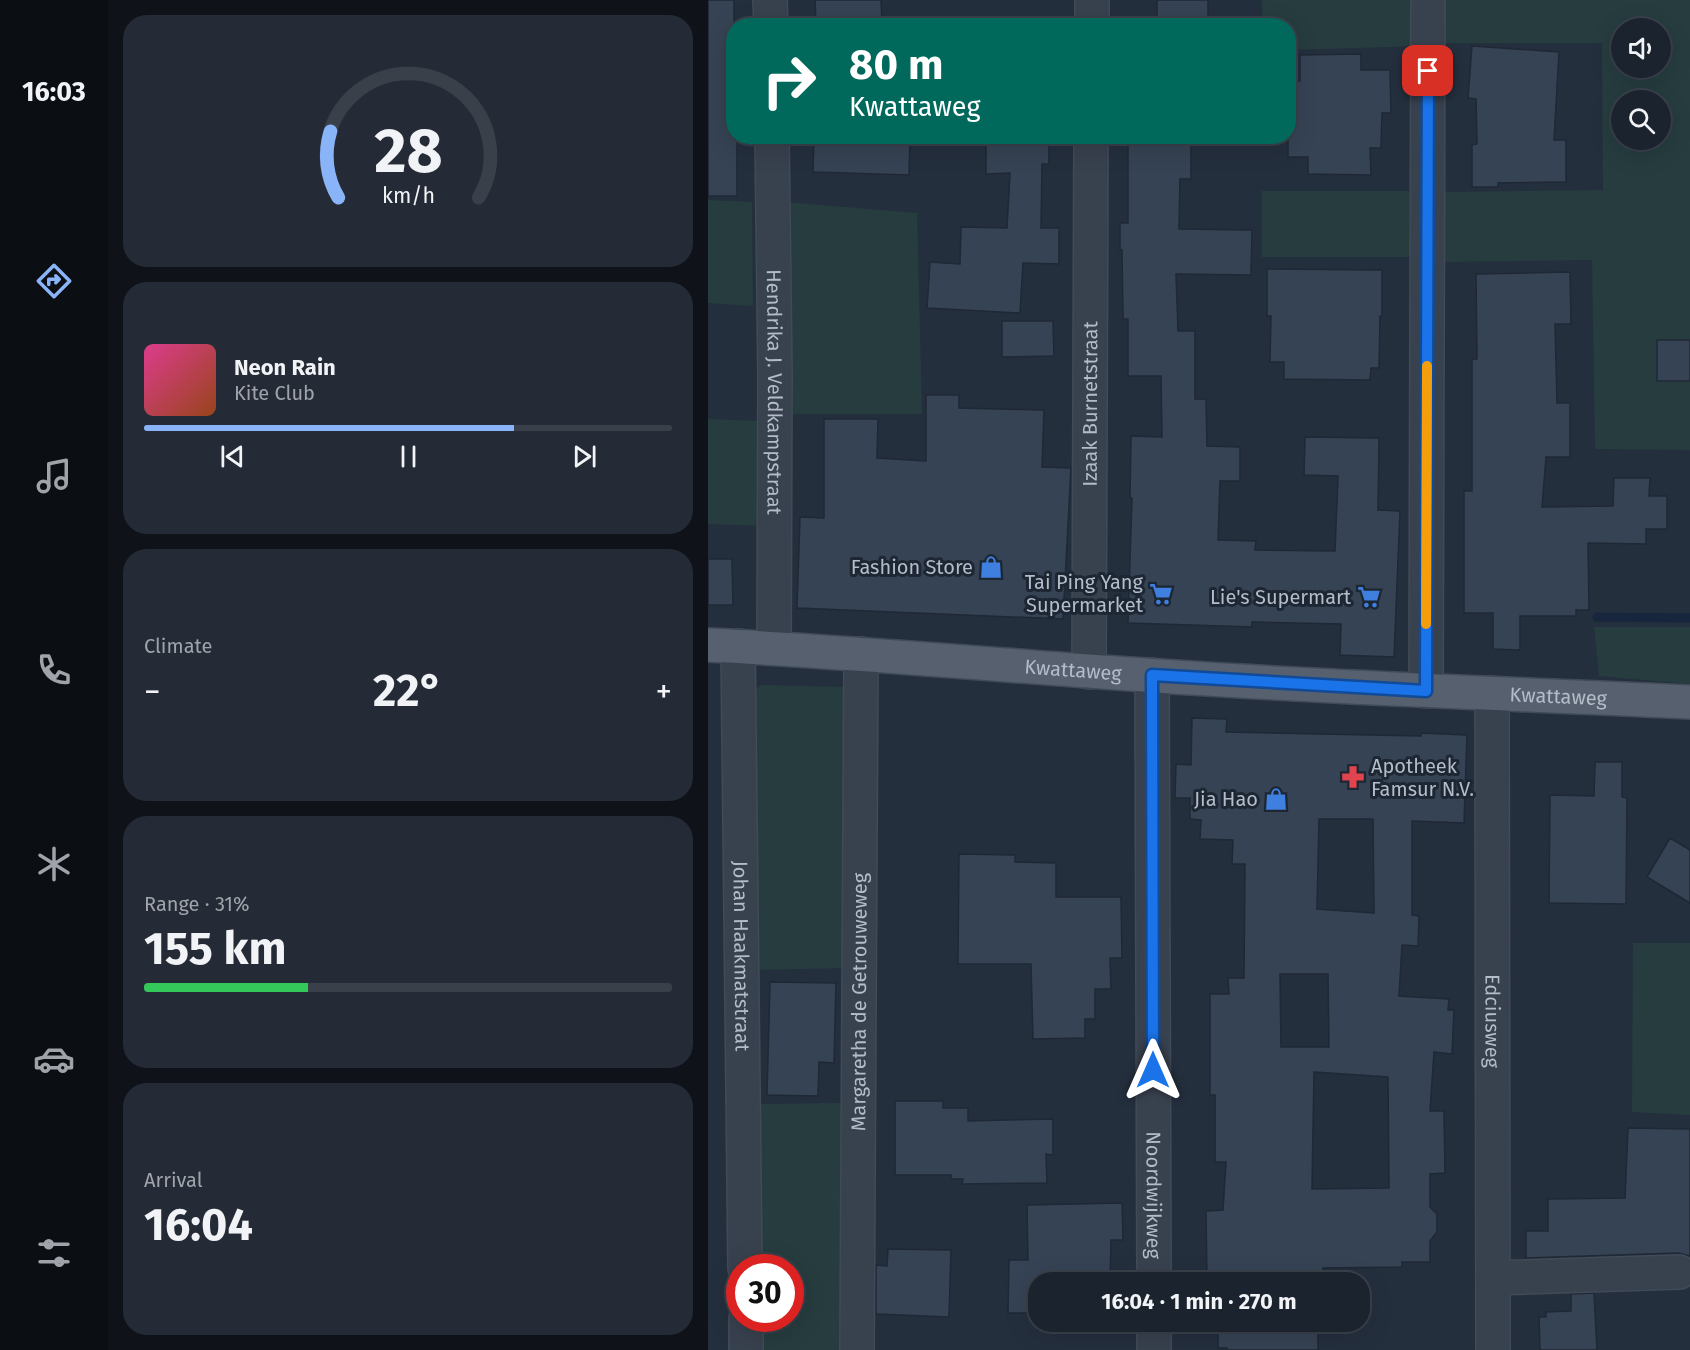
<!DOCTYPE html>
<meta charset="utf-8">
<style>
:root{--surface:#1b232e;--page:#242b36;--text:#f1f3f6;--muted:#a0a4aa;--line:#39404a;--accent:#8ab4f8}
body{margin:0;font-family:"Fira Sans",sans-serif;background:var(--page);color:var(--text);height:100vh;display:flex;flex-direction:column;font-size:22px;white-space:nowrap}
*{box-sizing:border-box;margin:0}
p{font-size:20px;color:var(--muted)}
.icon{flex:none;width:33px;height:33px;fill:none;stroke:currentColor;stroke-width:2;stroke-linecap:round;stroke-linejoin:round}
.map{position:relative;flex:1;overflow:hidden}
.drawer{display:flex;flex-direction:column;gap:15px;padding:15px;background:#0f1319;width:600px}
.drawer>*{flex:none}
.guide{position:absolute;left:18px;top:18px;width:570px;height:126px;border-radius:24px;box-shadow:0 6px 24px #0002,0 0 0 2px var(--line);background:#00695c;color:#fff;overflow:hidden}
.fabs{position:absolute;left:903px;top:18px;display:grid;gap:12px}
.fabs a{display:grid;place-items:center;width:60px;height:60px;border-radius:50%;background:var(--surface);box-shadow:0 6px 24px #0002,0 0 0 2px var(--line);font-size:30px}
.speed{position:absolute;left:18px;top:1254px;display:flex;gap:12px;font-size:30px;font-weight:700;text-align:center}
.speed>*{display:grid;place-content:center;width:78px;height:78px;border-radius:50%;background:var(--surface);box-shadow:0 6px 24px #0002,0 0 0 2px var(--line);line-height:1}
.speed .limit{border:9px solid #d22;background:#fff;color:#111}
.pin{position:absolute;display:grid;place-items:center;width:51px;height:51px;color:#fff;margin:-26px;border-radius:12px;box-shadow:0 3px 9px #0006}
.me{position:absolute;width:66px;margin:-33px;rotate:0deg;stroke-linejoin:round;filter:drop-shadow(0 0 4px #0008)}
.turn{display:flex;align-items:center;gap:21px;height:126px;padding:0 24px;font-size:27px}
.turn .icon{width:78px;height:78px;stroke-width:2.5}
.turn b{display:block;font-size:42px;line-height:51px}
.big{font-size:45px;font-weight:700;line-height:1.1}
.drawer .tile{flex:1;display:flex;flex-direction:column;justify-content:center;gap:9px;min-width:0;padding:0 21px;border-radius:24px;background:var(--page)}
.drawer .dial{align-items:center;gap:0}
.dial svg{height:156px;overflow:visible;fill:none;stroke:var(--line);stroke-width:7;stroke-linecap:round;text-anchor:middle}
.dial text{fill:var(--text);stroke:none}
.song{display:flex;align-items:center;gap:18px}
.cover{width:72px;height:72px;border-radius:9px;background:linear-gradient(135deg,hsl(330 70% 55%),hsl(20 70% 35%))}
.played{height:6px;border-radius:3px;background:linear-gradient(90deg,var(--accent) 70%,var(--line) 70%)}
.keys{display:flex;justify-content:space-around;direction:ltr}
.heat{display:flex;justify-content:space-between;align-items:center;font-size:33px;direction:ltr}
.charge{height:9px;border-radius:4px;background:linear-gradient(90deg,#34c759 31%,var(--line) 0)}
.trip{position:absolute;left:320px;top:1272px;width:342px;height:60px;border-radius:24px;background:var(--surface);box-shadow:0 6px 24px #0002,0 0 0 2px var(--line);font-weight:700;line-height:60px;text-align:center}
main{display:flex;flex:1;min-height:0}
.menu{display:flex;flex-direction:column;width:108px;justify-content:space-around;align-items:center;background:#0b0e12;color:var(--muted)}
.menu .icon{width:42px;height:42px}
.menu .active{color:var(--accent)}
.menu b{font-size:27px;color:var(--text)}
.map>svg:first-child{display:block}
.green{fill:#263c3f;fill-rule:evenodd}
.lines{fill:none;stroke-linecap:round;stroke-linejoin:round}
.stream{stroke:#17263c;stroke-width:9}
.building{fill:#364354;stroke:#1f2835;stroke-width:1.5;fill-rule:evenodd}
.minor-casing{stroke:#414a57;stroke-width:36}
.major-casing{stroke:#414a57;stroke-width:36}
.minor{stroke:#38414e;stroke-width:33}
.major{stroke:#56606e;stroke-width:33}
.route-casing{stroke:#114b97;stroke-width:15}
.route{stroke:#1a73e8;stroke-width:10}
.slow{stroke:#f59e0b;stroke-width:10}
.labels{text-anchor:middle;stroke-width:6;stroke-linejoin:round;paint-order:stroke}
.street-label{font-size:20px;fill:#b4bcc9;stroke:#1d2633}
.poi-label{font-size:20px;fill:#b4bcc9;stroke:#1d2633;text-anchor:end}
</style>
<main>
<nav class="menu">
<b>16:03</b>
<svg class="icon active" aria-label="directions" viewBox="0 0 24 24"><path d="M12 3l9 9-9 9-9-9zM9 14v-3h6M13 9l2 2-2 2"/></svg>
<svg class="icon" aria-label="music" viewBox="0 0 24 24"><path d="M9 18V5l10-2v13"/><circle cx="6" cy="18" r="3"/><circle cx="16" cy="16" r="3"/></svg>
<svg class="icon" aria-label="phone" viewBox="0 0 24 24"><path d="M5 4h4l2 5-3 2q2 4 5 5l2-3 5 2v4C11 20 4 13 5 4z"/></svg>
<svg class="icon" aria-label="climate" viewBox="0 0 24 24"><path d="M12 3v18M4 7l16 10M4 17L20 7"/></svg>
<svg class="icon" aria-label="car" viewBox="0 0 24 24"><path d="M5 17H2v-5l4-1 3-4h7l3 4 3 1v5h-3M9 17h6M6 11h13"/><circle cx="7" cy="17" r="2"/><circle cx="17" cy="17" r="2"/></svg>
<svg class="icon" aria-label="filters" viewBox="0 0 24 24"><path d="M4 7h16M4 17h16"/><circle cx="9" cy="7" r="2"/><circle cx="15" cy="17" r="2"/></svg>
</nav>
<section class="drawer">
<div class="tile dial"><svg viewBox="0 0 100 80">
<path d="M14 69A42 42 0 1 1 86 69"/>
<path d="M14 69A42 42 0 0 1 10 35" stroke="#8ab4f8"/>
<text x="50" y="56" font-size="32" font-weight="700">28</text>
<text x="50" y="72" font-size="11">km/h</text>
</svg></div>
<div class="tile">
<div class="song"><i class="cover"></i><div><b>Neon Rain</b><p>Kite Club</p></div></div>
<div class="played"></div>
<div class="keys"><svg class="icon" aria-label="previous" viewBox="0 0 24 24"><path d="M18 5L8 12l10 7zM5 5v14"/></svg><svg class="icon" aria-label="pause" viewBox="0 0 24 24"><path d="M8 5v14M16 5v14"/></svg><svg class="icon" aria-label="next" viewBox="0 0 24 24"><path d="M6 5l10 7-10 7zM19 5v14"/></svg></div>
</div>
<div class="tile"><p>Climate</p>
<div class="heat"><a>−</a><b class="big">22°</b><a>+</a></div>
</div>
<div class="tile"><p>Range · 31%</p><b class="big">155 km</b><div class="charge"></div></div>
<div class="tile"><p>Arrival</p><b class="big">16:04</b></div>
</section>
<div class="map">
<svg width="982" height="1350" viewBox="0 0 982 1350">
<rect width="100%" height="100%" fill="#242f3e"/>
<path class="green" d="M554,0h156l2,46 -131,4 -1,-24 -26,-1z
M732,0h250v450l-95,-1 -3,-189 -150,2 1,-70 160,-2 -1,-147h-161zM914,28h38v40h-38zM914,100h38v40h-38z
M554,191h147l1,66h-148z
M0,200l44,2 1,104 -45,-3z
M76,202l133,11 5,201h-136z
M0,419l54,2v105l-54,-2z
M886,627h96v57l-91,-8z
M53,685l87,2 -2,281 -91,2 -4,-278z
M925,943h57v172l-58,-3z
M134,1103l-2,247h-86v-31l36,-1v-50l-36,-1 -1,-163z"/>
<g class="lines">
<path class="stream" d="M889,617l93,1"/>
</g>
<path class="building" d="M0,0h26v136h3v60h-29z
M107,0h66l1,25 -66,1z
M449,0h51v26h-51z
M764,46l87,6 -5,88h12v42l-68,1v4h-26v-42l5,-1 -1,-45 -8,-1z
M653,54v16h29l1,43h-9l-1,35h-11l1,27 -63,-1v-17h-20v-76h12v-26z
M106,136h96l-1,39 -96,-3z
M278,136h63v28h-7l-1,64h18v36l-36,-1 -3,50 -93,-5 3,-46 30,2 1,-37 46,1 3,-55 -24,1z
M420,138h63v41h-11l-1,50 73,1 -1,45 -75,-1 2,57h17v68h11l1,47 33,1v34h-20l-2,59 38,1 -1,9 80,1 3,-75 -34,-1 1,-38 74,1 -1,72 22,1 -6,146 -54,-2 1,-31 -89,-2v5l-124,-4 4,-125h-2l1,-62 31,1 -1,-61h-33v-57h-5l-1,-69h-2v-27h8z
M559,269l115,1v46h-2l-1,52h-8l-1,12 -86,-1v-17h-14l1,-46h-4z
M862,272l1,52h-16l2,79h13v54h-24l-4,50 71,-1 1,-28h36l-1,18h18v33h-21v15l-58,-1 1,67h-13v6h-56v34l-27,-1v-36h-29v-122h8v-132h5l-1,-85z
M294,321h51l1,35 -52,1z
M949,340h33v41h-33z
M218,395h33v13l85,2 -2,57 29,1 -8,151 -266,-11 3,-91 24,1v-99h54l-1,39 49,3z
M0,559h24l1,46h-25z
M484,718l35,1 -1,13 195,4v-3l46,2 -3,88 -52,-2v94l7,1 -1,30 -16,-1 -3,51 50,3 -1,11h6l-2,44 -18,-2 -4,59h14l1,62 -15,1v33l7,7v18l-7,9v21h-28v5l-79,1 1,14h-117l-1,-71 17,-1 3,-48h-11v-67h-5v-101h19l-1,-16h16l1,-114h-13l1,-24 -33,-1 1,-19 -11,-1v-21h-15l1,-34 15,1zM611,819h54l1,94 -57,-4zM572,974h48l1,73h-48zM606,1072l74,5 1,111 -77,1z
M887,762h27v35l5,1 -1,106 -77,-1 1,-108 44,1z
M962,838l20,12v53l-43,-26z
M251,854l56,1v7l41,1v34h65l1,61h-12l1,31h-16v30h-10v19l-52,1 -2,-75h-73z
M62,982l66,1 -2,80 -15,-1 -1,34 -51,-1z
M187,1101h48v7h25v13l85,-2v36l-7,-1 1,29 -85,1 1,-5h-12v-4h-56z
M920,1128l62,1v127l-12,-3 -152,5v-27h22v-32l77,-1z
M414,1203l1,37h-12l-1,42h-72v31h-30l1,-53h19l-1,-55z
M180,1249l63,1 -2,67 -73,-3v-49l11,1z
M886,1293l3,57h-57l-1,-33h7v-5l25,-1v-17z
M510,1322h100v28h-91v-2h-9z"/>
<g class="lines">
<g class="minor-casing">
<g id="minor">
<path d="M62,0l1,26"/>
<path d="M384,26v-26"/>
<path id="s1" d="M64,136l3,239 -1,272"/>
<path id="s2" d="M30,646l7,622"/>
<path id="s3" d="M381,672l2,-536"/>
<path id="s4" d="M444,675l2,607"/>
<path d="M718,691l2,-691"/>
<path id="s5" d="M784,693l1,657"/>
<path d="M785,1278l186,-6"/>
<path d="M38,1318v32"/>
<path d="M446,1322v28"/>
<path id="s6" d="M149,1350l4,-696"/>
</g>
</g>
<g class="major-casing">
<g id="major">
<path id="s7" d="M0,645c127,6 253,17 380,26 200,15 401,22 602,31"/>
</g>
</g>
<use href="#minor" class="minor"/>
<use href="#major" class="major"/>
</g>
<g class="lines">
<g class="route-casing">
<path id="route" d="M445,1070l-1,-395 274,16 2,-620"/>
</g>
<use href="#route" class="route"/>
<path class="slow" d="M718,624l1,-258"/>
</g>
<defs>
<g id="shop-bare" transform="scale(1.8)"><path d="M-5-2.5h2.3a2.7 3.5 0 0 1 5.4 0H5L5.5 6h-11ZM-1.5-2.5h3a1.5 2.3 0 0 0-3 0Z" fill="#3f7fe0" stroke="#1d2633" stroke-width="2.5" paint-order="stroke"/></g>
<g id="supermarket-bare" transform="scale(1.8)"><path d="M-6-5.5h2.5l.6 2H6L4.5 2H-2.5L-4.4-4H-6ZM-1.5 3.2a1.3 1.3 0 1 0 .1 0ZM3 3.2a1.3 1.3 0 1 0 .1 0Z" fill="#3f7fe0" stroke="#1d2633" stroke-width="2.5" paint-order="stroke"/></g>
<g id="pharmacy-bare" transform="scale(1.8)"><path d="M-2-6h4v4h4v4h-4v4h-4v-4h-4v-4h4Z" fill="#e0444e" stroke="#1d2633" stroke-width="2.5" paint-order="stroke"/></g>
</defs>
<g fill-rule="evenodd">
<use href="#shop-bare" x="283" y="567"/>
<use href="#supermarket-bare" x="453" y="594"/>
<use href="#supermarket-bare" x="661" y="597"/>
<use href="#pharmacy-bare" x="645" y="777"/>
<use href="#shop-bare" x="568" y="799"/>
</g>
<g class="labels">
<g class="street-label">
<text dy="7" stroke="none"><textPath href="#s1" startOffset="256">Hendrika J. Veldkampstraat</textPath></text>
<text dy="7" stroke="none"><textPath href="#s3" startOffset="268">Izaak Burnetstraat</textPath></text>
<text dy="7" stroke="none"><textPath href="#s7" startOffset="366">Kwattaweg</textPath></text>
<text dy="7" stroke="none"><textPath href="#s7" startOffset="852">Kwattaweg</textPath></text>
<text dy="7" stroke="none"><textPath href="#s2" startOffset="310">Johan Haakmatstraat</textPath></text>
<text dy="7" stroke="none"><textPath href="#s6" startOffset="348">Margaretha de Getrouweweg</textPath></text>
<text dy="7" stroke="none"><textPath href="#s5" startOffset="328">Edciusweg</textPath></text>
<text dy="7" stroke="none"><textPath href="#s4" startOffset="520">Noordwijkweg</textPath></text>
</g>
<g class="poi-label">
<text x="265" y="574">Fashion Store</text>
<text x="435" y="589">Tai Ping Yang<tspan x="435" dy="23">Supermarket</tspan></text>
<text x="643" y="604">Lie's Supermart</text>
<text x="663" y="773" text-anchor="start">Apotheek<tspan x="663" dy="23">Famsur N.V.</tspan></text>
<text x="550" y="806">Jia Hao</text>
</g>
</g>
</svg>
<div class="fabs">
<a><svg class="icon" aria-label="sound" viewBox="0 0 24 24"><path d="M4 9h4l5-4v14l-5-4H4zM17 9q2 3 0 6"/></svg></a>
<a><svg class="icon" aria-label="search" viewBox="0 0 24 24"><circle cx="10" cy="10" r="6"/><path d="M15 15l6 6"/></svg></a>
</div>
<div class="speed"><div class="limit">30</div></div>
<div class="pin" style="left:720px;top:71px;background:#d93025"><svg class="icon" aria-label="arrive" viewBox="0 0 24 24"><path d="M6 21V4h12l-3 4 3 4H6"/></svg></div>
<svg class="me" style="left:445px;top:1070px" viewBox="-20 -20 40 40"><path d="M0-17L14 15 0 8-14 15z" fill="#1a73e8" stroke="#fff" stroke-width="4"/></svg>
<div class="trip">16:04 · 1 min · 270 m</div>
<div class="guide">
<div class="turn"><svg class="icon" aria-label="right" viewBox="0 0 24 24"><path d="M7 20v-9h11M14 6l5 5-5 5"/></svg><div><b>80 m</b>Kwattaweg</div></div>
</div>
</div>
</main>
